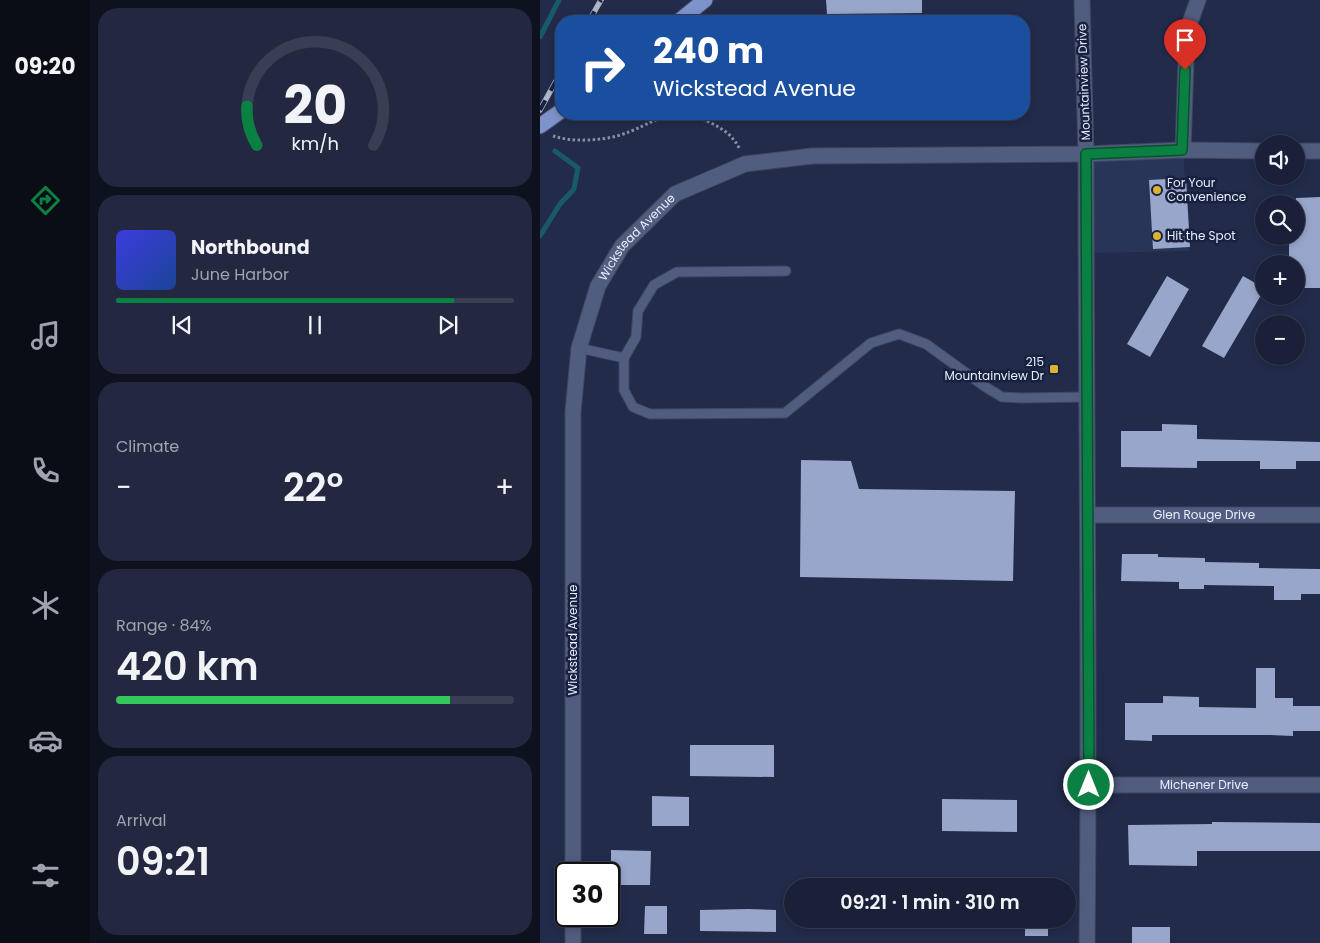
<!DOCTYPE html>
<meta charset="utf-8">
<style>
:root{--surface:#1a2038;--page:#232840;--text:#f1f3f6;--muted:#9fa3ae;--line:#383e53;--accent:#0b8043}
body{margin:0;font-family:Poppins,sans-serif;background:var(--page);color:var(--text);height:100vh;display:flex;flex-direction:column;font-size:19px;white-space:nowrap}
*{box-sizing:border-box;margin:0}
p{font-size:16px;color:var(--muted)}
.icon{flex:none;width:28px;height:28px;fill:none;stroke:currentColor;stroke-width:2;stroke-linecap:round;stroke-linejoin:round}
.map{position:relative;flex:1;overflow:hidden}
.side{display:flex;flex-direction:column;gap:8px;padding:8px;background:#0e121f;width:450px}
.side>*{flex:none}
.banner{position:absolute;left:15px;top:15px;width:475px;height:105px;border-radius:20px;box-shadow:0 2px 8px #0003,0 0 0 1px var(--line);background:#1a4fa0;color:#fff;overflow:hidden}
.controls{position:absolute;left:715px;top:135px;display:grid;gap:10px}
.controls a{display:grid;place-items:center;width:50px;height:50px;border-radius:50%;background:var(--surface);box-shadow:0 2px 8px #0003,0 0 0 1px var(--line);font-size:25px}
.speed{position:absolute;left:15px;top:862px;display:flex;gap:10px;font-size:25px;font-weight:700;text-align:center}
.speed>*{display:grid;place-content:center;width:65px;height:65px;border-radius:50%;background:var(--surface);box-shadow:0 2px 8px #0003,0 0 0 1px var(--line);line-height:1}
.speed .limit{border:2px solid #111;border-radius:8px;background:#fff;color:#111}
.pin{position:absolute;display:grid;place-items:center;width:42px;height:42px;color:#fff;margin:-51px -21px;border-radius:50% 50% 50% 0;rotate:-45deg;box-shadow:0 0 5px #0007}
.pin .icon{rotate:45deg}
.me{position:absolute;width:55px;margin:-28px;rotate:0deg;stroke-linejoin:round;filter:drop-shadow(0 0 4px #0008)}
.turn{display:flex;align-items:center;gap:18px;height:105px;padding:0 15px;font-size:22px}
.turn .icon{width:65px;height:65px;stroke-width:2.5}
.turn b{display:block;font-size:35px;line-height:42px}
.big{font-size:38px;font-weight:600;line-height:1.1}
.side .card{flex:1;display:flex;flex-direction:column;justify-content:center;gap:8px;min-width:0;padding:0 18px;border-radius:20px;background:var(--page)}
.side .dial{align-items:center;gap:0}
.dial svg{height:130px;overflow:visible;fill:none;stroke:var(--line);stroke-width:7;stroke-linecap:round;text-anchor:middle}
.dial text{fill:var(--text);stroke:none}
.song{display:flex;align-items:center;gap:15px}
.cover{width:60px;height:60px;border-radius:8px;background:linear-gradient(135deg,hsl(240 70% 55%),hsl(220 70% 35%))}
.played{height:5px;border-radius:2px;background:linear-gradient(90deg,var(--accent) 85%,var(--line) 85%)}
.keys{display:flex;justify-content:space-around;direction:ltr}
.heat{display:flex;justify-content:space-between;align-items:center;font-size:28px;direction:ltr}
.charge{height:8px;border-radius:4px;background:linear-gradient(90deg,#34c759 84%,var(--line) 0)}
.trip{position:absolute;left:244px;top:878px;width:292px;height:50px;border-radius:25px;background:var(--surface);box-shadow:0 2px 8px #0003,0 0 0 1px var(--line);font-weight:600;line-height:50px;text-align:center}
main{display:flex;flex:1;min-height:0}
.menu{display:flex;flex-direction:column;width:90px;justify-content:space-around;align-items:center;background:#0a0d16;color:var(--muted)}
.menu .icon{width:35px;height:35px}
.menu .on{color:var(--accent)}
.menu b{font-size:22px;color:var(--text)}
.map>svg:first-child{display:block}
.built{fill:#293459}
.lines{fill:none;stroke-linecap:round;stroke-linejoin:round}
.stream{stroke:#195b65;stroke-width:5}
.building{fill:#98a6cb}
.lane-casing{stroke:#404760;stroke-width:11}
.street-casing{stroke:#404760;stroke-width:17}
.secondary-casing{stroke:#404760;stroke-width:17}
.primary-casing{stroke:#404760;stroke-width:17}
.path{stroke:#8990a7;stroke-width:3;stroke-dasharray:2.5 2.5;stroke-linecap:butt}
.lane{stroke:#515d7f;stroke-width:9}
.street{stroke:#515d7f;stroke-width:15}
.secondary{stroke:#515d7f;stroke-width:15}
.primary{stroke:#7e92cb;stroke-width:15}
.rail-casing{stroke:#afb6ca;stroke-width:5.5}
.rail{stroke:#18213f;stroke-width:4;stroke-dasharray:11;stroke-linecap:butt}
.route-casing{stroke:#07532c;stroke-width:12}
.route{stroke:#0b8043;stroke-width:9}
.poi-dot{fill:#dcb233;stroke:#18213f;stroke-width:2}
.labels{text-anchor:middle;stroke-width:5;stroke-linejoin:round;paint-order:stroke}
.street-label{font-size:12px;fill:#e7edfd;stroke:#18213f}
.poi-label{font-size:12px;fill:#e7edfd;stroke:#18213f;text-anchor:start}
</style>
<main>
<nav class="menu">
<b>09:20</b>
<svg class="icon on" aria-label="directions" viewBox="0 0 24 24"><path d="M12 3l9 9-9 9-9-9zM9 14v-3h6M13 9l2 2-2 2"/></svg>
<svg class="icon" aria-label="music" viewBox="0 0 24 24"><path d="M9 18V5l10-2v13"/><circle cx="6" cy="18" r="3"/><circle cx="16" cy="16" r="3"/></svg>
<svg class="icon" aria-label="phone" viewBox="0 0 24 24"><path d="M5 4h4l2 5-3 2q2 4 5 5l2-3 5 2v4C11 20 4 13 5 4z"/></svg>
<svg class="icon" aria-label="climate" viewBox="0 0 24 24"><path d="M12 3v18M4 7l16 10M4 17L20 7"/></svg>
<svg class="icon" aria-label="car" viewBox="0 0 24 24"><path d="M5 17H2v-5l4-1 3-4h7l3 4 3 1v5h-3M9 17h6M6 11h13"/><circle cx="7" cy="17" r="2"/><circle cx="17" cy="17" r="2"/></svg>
<svg class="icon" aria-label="filters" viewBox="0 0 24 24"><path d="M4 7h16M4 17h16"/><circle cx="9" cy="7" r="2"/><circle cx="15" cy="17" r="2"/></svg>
</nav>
<section class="side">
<div class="card dial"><svg viewBox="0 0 100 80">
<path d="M14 69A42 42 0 1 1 86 69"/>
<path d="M14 69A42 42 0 0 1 8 45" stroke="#0b8043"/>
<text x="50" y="56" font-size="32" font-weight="700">20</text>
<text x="50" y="72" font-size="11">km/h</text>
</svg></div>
<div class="card">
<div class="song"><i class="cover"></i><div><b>Northbound</b><p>June Harbor</p></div></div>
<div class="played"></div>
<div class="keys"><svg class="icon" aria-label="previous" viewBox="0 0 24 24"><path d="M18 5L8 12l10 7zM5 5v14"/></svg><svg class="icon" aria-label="pause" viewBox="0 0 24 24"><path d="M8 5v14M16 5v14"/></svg><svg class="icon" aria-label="next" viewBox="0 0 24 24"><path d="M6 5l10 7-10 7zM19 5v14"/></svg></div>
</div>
<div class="card"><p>Climate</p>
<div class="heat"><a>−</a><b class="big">22°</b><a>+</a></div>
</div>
<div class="card"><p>Range · 84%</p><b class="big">420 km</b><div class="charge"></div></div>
<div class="card"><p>Arrival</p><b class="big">09:21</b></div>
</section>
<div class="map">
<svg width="780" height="943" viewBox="0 0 780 943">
<rect width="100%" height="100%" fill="#222b4a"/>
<path class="built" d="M643,150l7,101 -104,2v-99z"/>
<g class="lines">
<path class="stream" d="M0,37l19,-37
M0,236l20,-32 14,-15 4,-21 -23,-17"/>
</g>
<path class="building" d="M286,0h96v13l-95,1z
M646,178l4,69 -37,2 -4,-69z
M780,197v91h-24v-24h-7v-28h7v-38z
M627,276l22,13 -39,68 -23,-13z
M703,276l21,12v2l-40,68 -22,-12z
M622,424l35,1v14l123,3v19h-24v8h-36v-8h-63v7l-76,-1v-36h41z
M261,460l50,1 8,28 156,2 -2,90 -213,-4z
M582,554h36v3l47,1v4l54,1v5l61,1v25h-19v6h-27v-14l-70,-1v4h-25v-7l-58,-1z
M716,668h19v30h18v8h27v25h-27v5l-23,-1h-118v6l-27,-1v-37h38v-7l36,1v10l57,1z
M150,745h84v32l-84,-1z
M112,796l37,1v29h-37z
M402,799l75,1v32l-75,-1z
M672,822l108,1v28h-123v15l-68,-1 -1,-40 84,-1z
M71,850l40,1 -1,34h-39z
M105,906h22v28h-23z
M208,909l28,1v22l-76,-1v-21z
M485,919h23v17h-23z
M592,927h38v16h-38z"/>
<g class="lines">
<g class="lane-casing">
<path id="lane" d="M39,348l45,10 12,-21 2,-26 16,-26 23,-13 109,-1
M84,358v32l9,17 17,7 135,-1 86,-70 28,-9 27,10 58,42 18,11 19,1 65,-1"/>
</g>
<g class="street-casing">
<g id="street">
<path d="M643,150l4,-119 11,-31"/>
<path d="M756,151h24"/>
<path id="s1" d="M549,515h231"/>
<path id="s2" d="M549,785h231"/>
<path d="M547,943c3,-263 -1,-526 -1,-789l97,-4 81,1"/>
</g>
</g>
<g class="secondary-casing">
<g id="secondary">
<path id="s3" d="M33,874v-462l6,-64 19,-62 24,-40 53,-52 70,-30 67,-8 274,-2 -4,-154"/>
<path d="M33,943v-27"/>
</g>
</g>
<g class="primary-casing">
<path id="primary" d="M139,21l26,-21
M0,126l21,-15"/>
</g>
<path class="path" d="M13,136c19,6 44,5 64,0 41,-12 51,-35 96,-12 12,6 22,14 27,26"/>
<use href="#lane" class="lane"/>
<use href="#street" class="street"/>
<use href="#secondary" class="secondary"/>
<use href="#primary" class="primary"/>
<g class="rail-casing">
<path id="rail" d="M49,21l12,-21
M0,110l21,-38"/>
</g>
<use href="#rail" class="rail"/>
</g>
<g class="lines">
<g class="route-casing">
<path id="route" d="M549,785c0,-210 -3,-421 -3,-631l96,-4 3,-80"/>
</g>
<use href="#route" class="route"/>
</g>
<g class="poi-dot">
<circle cx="617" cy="190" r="5"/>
<circle cx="617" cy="236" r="5"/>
<rect x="509" y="364" width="10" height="10" rx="2.5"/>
</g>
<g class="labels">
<g class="street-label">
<text transform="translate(544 82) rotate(-92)" y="4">Mountainview Drive</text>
<text dy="4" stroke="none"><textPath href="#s3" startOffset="654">Wickstead Avenue</textPath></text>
<text dy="4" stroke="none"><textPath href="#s1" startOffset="115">Glen Rouge Drive</textPath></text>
<text transform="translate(33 640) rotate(-90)" y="4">Wickstead Avenue</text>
<text dy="4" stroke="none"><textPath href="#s2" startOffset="115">Michener Drive</textPath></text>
</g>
<g class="poi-label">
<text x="627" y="187">For Your<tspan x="627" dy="14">Convenience</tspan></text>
<text x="627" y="240">Hit the Spot</text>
<text x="504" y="366" text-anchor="end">215<tspan x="504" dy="14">Mountainview Dr</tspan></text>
</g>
</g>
</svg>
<div class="controls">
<a><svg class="icon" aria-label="sound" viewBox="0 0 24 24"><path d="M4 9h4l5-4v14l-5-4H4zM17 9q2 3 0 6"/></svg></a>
<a><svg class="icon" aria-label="search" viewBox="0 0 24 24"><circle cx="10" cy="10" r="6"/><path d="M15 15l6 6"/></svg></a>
<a>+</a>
<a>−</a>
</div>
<div class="speed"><div class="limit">30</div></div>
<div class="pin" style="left:645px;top:70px;background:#d93025"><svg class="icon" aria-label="arrive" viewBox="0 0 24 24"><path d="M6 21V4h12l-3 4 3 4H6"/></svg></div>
<svg class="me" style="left:549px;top:785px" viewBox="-20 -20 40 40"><circle r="17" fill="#0b8043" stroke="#fff" stroke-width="3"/><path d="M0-11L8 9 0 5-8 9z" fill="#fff"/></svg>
<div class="trip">09:21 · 1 min · 310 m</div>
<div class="banner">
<div class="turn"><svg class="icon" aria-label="right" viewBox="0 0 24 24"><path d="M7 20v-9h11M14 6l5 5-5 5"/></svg><div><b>240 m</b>Wickstead Avenue</div></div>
</div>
</div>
</main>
